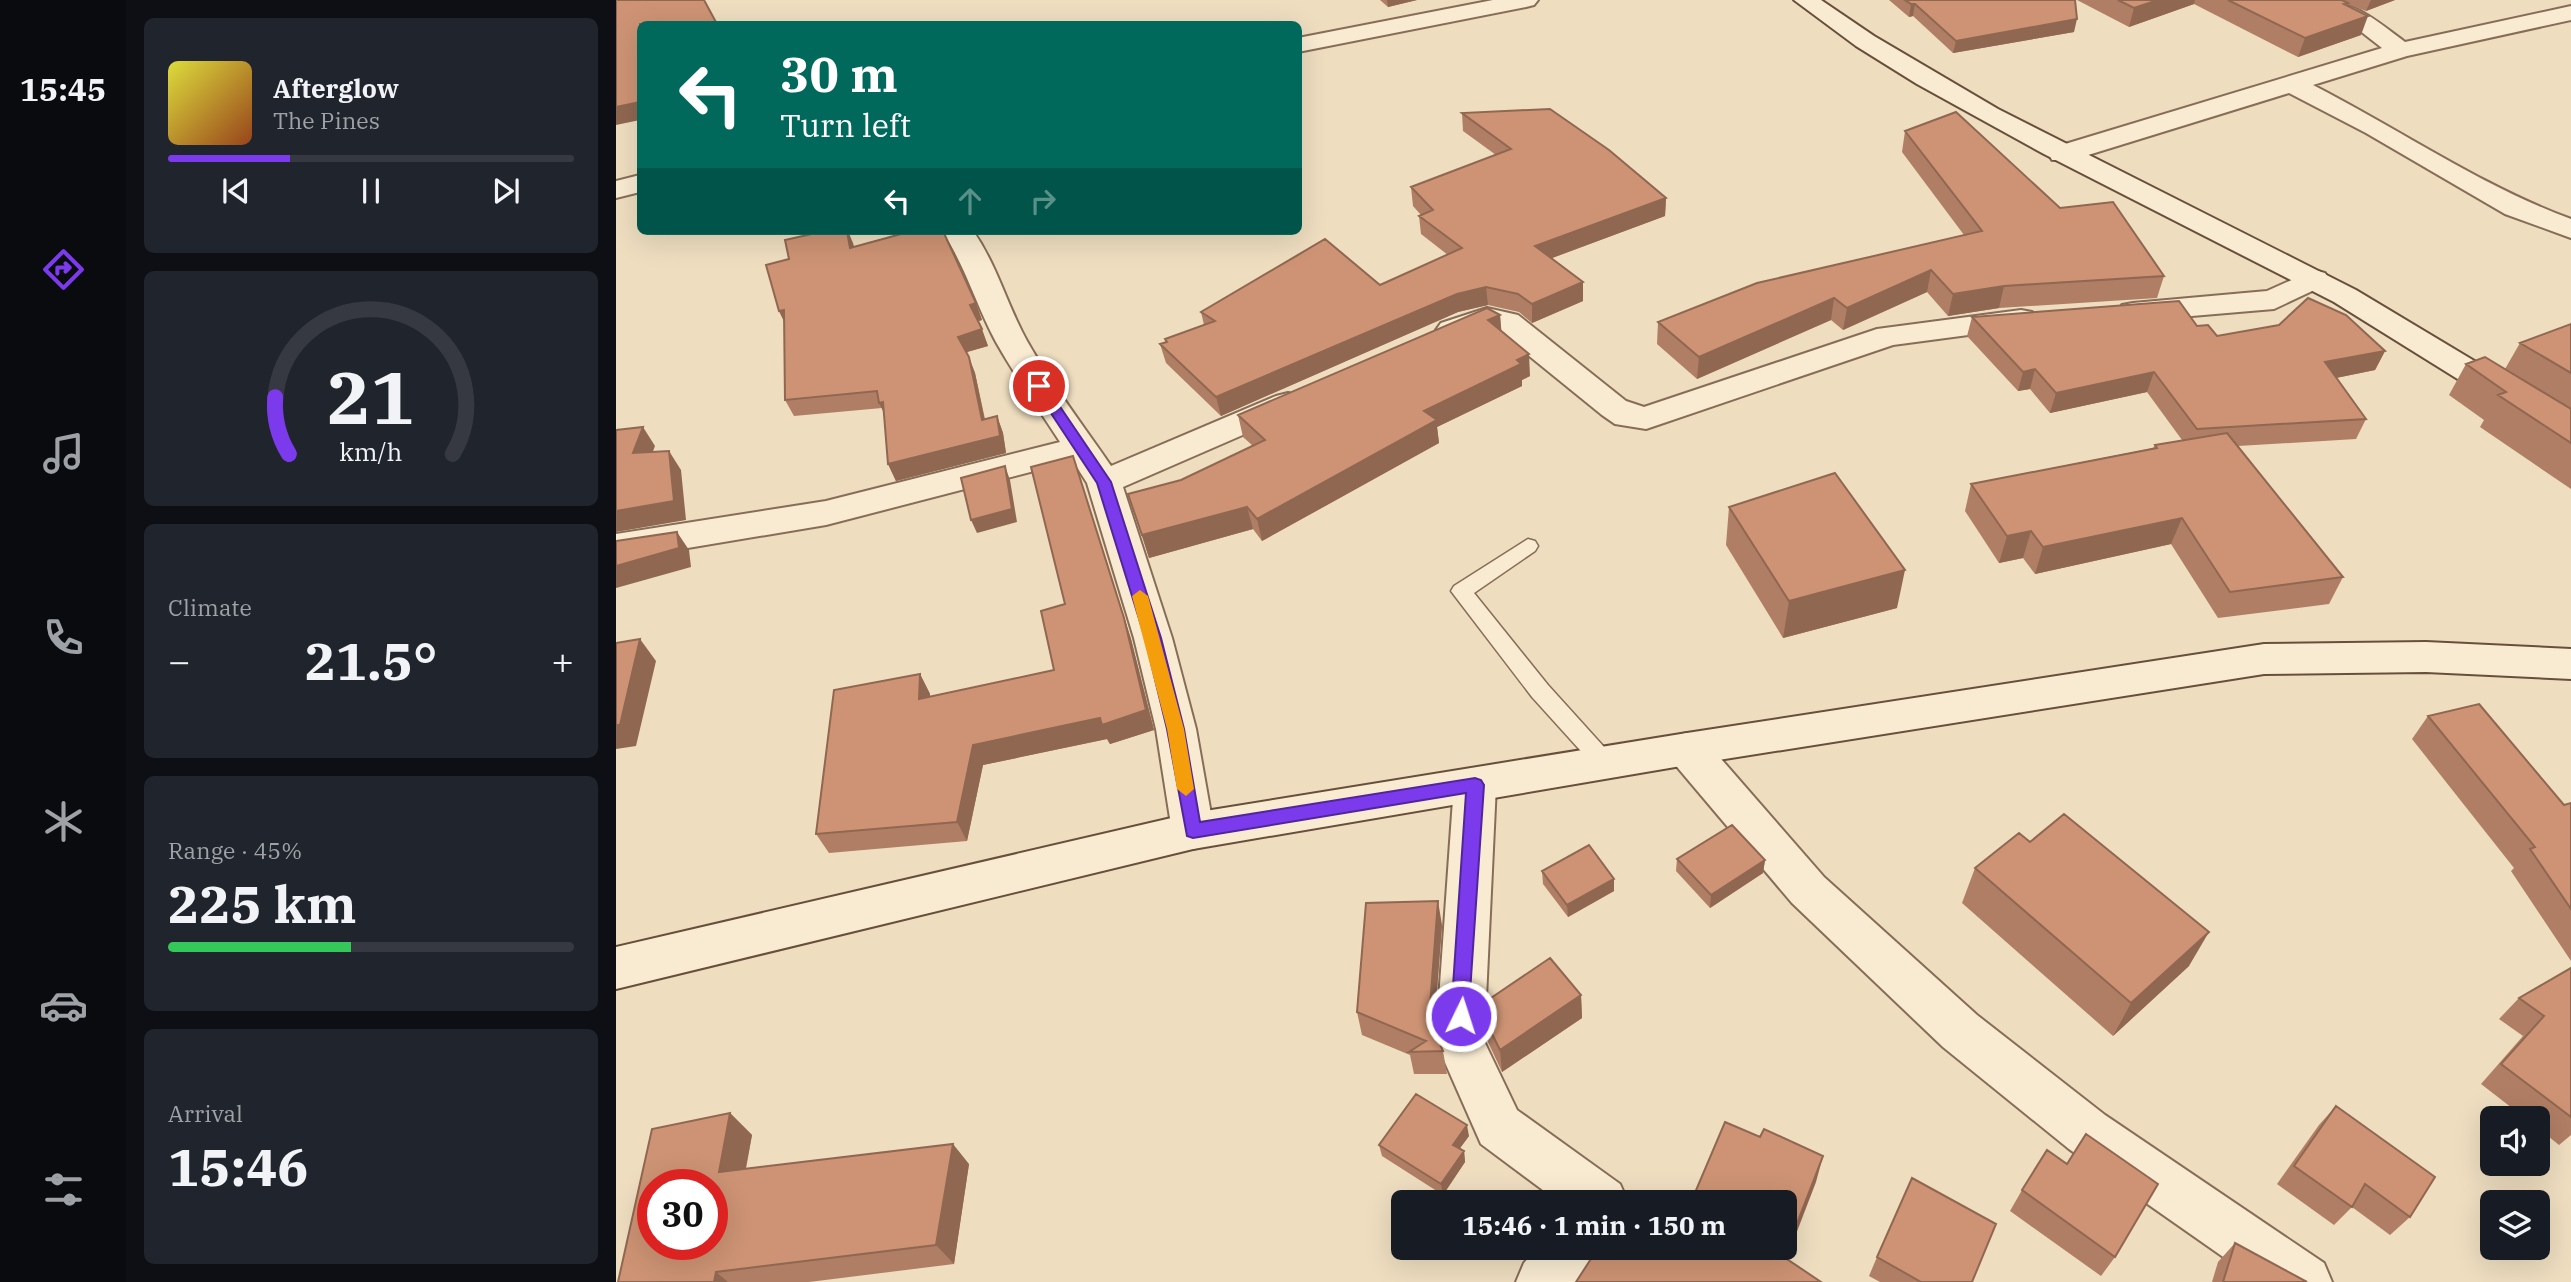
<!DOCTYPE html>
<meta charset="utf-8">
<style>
:root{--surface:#171b24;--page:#20242c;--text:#f1f3f6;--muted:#9ea1a6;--line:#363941;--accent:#7c3aed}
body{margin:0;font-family:"IBM Plex Serif",serif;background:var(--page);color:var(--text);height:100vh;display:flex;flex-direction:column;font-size:26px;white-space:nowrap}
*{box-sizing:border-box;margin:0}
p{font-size:23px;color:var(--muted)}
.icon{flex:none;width:38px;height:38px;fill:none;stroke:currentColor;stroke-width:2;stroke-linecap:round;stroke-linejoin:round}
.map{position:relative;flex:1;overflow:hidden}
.side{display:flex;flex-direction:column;gap:18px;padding:18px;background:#0d0f14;width:490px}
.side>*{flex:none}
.hud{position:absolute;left:21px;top:21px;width:665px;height:214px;border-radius:10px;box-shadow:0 7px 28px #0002;background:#00695c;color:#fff;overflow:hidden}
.controls{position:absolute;left:1864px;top:1106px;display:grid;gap:14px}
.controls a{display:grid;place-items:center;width:70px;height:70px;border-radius:10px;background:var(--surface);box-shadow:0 7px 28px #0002;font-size:35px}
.speed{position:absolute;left:21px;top:1169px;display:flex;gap:14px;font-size:35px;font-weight:700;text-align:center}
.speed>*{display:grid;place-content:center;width:91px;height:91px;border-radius:50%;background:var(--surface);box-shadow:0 7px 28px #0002;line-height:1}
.speed .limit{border:10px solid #d22;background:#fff;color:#111}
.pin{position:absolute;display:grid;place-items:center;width:60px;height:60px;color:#fff;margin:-30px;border:4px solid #fff;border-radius:50%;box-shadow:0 2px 7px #0007}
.me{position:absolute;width:77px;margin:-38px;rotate:4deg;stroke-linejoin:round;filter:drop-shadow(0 0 5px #0008)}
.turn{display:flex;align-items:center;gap:24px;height:147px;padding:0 28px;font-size:32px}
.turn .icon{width:91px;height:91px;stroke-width:2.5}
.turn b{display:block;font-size:49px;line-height:60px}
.lanes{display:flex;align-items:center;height:66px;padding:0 28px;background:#0003;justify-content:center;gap:35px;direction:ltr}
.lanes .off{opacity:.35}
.big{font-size:52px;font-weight:700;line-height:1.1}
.side .widget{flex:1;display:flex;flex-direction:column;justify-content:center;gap:10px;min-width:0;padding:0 24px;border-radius:10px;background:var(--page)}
.side .dial{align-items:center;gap:0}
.dial svg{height:182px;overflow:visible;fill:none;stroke:var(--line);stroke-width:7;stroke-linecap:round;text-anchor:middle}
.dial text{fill:var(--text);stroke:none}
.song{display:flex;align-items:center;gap:21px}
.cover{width:84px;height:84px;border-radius:10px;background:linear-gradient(135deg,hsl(60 70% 55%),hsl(20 70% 35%))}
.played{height:7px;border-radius:4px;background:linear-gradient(90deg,var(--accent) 30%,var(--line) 30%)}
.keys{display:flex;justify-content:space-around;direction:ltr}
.heat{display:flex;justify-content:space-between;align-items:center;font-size:38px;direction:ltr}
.charge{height:10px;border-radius:5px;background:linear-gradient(90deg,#34c759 45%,var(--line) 0)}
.trip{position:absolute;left:775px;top:1190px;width:406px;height:70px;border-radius:10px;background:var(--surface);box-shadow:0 7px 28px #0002;font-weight:700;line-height:70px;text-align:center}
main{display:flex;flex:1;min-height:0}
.dock{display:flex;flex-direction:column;width:126px;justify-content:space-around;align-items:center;background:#090b0e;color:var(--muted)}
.dock .icon{width:49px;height:49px}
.dock .selected{color:var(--accent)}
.dock b{font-size:32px;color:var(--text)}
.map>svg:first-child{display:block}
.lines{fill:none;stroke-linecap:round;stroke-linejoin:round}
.lane-casing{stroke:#876d57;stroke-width:3}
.street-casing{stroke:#876d57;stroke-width:4}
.secondary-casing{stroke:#684f3b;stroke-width:4}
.lane{fill:#f9ebd2;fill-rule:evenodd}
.street{fill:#f9ebd2;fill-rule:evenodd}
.secondary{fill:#f9ebd2;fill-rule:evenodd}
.wall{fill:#b07e64}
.shaded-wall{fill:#906751}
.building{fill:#cd9374;stroke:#906751;stroke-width:2;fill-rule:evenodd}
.route{fill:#7c3aed;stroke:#51269a;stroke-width:2}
.slow{fill:#f59e0b}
</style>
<main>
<nav class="dock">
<b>15:45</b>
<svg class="icon selected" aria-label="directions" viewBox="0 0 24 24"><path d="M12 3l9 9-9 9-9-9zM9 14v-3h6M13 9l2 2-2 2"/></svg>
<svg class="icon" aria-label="music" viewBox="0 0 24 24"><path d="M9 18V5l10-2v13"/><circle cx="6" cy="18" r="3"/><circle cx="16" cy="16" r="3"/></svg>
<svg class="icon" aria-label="phone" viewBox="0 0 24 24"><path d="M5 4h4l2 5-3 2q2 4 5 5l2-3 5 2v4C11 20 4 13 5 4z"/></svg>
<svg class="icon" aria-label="climate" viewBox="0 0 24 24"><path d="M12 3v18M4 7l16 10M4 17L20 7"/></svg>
<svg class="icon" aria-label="car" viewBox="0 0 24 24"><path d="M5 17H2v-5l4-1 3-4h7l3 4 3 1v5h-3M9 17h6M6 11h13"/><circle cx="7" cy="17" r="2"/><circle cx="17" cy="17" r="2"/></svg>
<svg class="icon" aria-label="filters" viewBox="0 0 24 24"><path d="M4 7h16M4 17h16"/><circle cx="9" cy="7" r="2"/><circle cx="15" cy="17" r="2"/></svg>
</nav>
<section class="side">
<div class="widget">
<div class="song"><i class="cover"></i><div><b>Afterglow</b><p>The Pines</p></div></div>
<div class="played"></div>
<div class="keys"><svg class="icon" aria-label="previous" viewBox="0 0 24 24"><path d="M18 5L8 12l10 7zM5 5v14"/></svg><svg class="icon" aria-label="pause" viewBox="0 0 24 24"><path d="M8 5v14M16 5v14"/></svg><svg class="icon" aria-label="next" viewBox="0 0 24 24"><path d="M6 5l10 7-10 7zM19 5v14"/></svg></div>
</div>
<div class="widget dial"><svg viewBox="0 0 100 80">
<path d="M14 69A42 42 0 1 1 86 69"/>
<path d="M14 69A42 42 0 0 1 8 44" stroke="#7c3aed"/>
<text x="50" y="56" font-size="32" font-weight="700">21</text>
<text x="50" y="72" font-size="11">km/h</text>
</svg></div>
<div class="widget"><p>Climate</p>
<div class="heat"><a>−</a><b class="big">21.5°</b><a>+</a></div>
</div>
<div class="widget"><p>Range · 45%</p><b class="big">225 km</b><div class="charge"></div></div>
<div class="widget"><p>Arrival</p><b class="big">15:46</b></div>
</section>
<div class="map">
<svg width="1955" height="1282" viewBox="0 0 1955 1282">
<rect width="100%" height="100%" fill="#eeddbf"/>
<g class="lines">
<g class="lane-casing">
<path id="lane" d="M912,539l7,2 3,5 -3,5 -61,42 74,92 66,73 3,6 -3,6 -8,3 -8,-3 -66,-73 -81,-106 3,-5z"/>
</g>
<g class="street-casing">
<path id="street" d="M877,0h45l-4,5 -8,2 -228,45v-14z
M1691,0c47,0 62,15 98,42l166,-36v14l-164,36 -94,29c86,44 168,101 258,134v19l-66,-24 -139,-81 -77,-40 -217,67h-20l-3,-6 3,-6 330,-100 -32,-25 -39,-18z
M24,175v17l-24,6v-17z
M326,231h31c24,34 34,74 54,110 24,43 56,84 84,125l165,-70 12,-3 12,3 4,7 -4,7 -177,77 49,151 24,91 18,102 -6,13 -15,5 -15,-5 -6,-13 -16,-102 -22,-91 -47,-155 -14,-22 -247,64 -210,35v-26l210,-33 234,-59c-21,-33 -45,-66 -64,-100 -20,-37 -31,-77 -54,-111z
M1698,270l11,3 4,6 -4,6 -51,24 -141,12 -11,-2 -4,-7 4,-7 11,-2 134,-12z
M871,308l31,7 108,86 18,6 233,-78 144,-19 11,2 4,7 -4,7 -11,2 -128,17 -247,84 -31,-5 -13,-9 -106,-86c-18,-5 -35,13 -55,8l-5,-7 5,-7z
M1071,733l15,4 122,140 153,138 128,100 219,148 8,19h-73l-190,-133 -126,-102 -151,-144 -120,-142 -6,-12 6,-12z
M859,768l15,5 6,12 -12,256 33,69 103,74 8,18h-69l-78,-58 -45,-102 18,-257 6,-12z
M921,1248h61l-7,19 -13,15h-62l8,-19z"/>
</g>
<g class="secondary-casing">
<path id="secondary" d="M1178,0h27l53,36 124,73 358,181 215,129v26l-12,-3 -225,-140 -290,-148 -127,-70 -61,-38z
M1810,642l145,7v30l-145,-7 -162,2 -577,91 -494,84 -577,140v-42l577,-134 494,-80 577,-89z"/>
</g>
<use href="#lane" class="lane"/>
<use href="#street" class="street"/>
<use href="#secondary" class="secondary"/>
</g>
<path class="wall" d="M764,0h37l-29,7z
M1273,0h186l-1,32 -121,21 -40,-37 -4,1z
M1461,0h318l-29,11 -19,-7v1l14,30 -63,22 -104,-53 -65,23z
M846,113l204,85 -1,18 -113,42 31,24v19l-51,22 -13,-11 -31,-7 -30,7 -237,104 -55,-53 -6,-19 6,-1 -1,-4 39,-14 -3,-13 179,-27 68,-30 -27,-21 -2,-18 2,-1 -8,-9 -2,-19 85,-32 -33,-24z
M1289,131l155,77 104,68 -7,22 -158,10 -51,8 -21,-24 -84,38 -12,-10 -134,59 -40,-35 1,-22 306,-87 -62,-83z
M237,243l1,4 122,56 6,17 -4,1 10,25 -22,6 9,21 10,46 12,-3 6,17 3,20 -110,28 -8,-17 -4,-50 -2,-6 -88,8 -9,-16v-78l-6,-11z
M884,315l1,16 29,45 -8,4v6l-85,41 2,16 -177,98 -9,-12 -104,29 -21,-64 53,-14 72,-34 -10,-9 -5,-22z
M1356,317l225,9 20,10 62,-11 106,26 -10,19 -39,8 30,41 -10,20 -118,7 105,131 -14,27 -111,14 -47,-74 -136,30 -12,-16 -24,5 -34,-52 6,-27 182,-36 2,-3 27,-5 -35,-48 -97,21 -20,-24 -12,2 -51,-55z
M1955,324v165l-91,-62 4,-7 -35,-25 17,-31 39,5 15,-26z
M464,477l51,162 23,91 -44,14 -3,-5 -124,26 -16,76 -138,12 -13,-19 104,-160 10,20v3l124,-27 11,-66z
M1113,507l168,101 -114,30 -57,-93z
M1812,716l136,89 7,-2v158l-60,-90 3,-3 -102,-129z
M1061,859l88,1 -2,13 -53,35 -34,-37z
M1359,868l214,98 -76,70 -151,-133z
M926,871l72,20 -46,26 -25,-33z
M826,925l-8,105 9,21 4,23h-33l-4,-19 -48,-20 -5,-23z
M1955,968v167l-12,10 -21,-17v-10h-13l-44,-34 42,-48 -24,-17 20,-21z
M965,995l1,23 -80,54 -15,-32 -3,-22z
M1720,1106l74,111 -20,18 -38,-28 -18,18 -57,-41 42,-59z
M114,1113l22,22 -6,34 223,-5 -15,100 -145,18h-191z
M853,1136l-9,12 4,3 1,11 -22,33 -61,-39 -3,-11z
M1406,1190l93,67 -14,19 -91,-65z
M1619,1243l72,39h-95l6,-20z
M1261,1257l95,25h-92l-11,-6z"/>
<path class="shaded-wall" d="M771,0h30l-29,7z
M1542,0h37l-1,4 -65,23 5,-19z
M1755,0h24l-29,11z
M1295,4h4l-2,12 -4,1z
M1752,16l-7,19 -63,22 7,-19z
M1461,19l-3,13 -121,21 3,-12z
M24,102v18l-24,5v-18z
M1050,198l-1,18 -129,48 -1,-18z
M231,231h1l5,12 4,21 -7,-16z
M1315,270l-4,22 -84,38 4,-22z
M967,282v19l-51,22v-19z
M1388,286l-5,22 -51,8 5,-22z
M870,287l2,18 -30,7 -237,104 -5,-19 241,-103z
M1218,298l-3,22 -134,59 2,-22z
M360,303l6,17 -6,2 -6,-17z
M168,310l3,18 -8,-17z
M884,315l2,22 -14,-17z
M366,329l6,17 -24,7 -6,-16z
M1769,351l-10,19 -59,12 9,-20z
M913,354l1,22 -8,4v6l-85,41 2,16 -177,98 -5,-22 167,-108z
M353,357l6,16 13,63 -6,-16z
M1419,369l-5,20 -12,2 5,-19z
M1538,372l-7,20 -97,21 6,-20z
M267,402l4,17 -8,-16z
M381,416l6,17 3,20 -110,28 -8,-17z
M27,427l12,19 -10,26 -12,-19z
M53,451l12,19 5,50 -70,12v-21z
M457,456l58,183 23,91 -44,14 -3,-5 -124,26 -16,76 -10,-19 16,-77 127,-27z
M389,466l5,14 7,42 -40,11 -6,-13z
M631,507l6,22 -104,29 -7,-23z
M1566,518l-11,26 -136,30 8,-27z
M1415,531l-8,27 -24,5 8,-27z
M61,532l12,18 2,17 -75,21v-22z
M1289,570l-8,38 -114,30 6,-37z
M24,639l16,22 -20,85 -20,3v-24z
M304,674l10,20v25l-11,-20z
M1149,860l-2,13 -53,35 1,-13z
M998,879v12l-46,26 -1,-12z
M822,901l4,24 -9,117 -4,-23z
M1593,932l-20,34 -76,70 18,-33z
M965,995l1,23 -80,54 -2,-22z
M114,1113l22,22 -11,57 -22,-20z
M851,1125l2,11 -14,19 -2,-10z
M337,1144l16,20 -15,100 -18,-19z
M848,1151l1,11 -22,33 -2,-11z
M1207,1156l-7,26 -38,99 6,-24z
M100,1272l12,10h-14z"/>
<path class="building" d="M0,0h88l13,24h-77v78l-24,5z
M1289,0h170l2,19 -121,22 -41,-37h-4z
M1502,0h40l-24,8z
M1612,0h114l6,3 -4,1 24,12 -63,22z
M934,109l59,41 57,48 -131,48 48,36 -51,22 -14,-10 -32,-7 -29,7 -241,103 -56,-53 7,-2 -2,-3 50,-18 -14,-9 124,-73 55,46 82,-37 -43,-32 14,-6 -22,-23 100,-38 -49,-36z
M1340,112l104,96 53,-6 51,74 -160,10 -51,8 -22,-24 -84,38 -13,-10 -135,59 -41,-35 99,-39 225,-52 -77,-100z
M209,231h22l3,17 62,-17h31l33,72 -6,2 12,24 -24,8 11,20 13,63 15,-4 3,20 -112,28 -5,-62 -4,1 -2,-12 -92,9 -1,-90 -5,1 -13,-46 23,-6 -4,-19z
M1692,298l38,17 39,36 -60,11 41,57 -169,10 -43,-57 -98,21 -21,-24 -12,3 -51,-55 207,-16 18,25 11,-1 9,11 62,-11z
M871,308l13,7 -12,5 41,34 -12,6 4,4 -97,47 13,9 -180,99 -10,-12 -105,28 -14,-41 53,-14 84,-40 -27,-25z
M1955,324v49l-51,-30z
M1869,357l86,52v34l-73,-48 8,-3 -40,-28z
M27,427l-10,26 36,-2 5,50 -58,10v-81z
M1611,433l116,144 -113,15 -48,-74 -139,29 -12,-16 -24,5 -36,-52 186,-36 -2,-3z
M457,456l51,162 22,92 -44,15 -2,-7 -127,27 -16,77 -141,12 18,-144 86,-16 -1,25 135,-29 -13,-59 24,-7 -34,-137z
M389,466l7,43 -41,11 -10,-42z
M1219,473l70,97 -116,31 -60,-94z
M61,532l2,16 -63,18v-25z
M24,639l-20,86h-4v-82z
M1863,704l85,101 7,-2v106l-41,-60 5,-2 -107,-131z
M1448,814l145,118 -78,71 -156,-135 44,-35 11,9z
M1116,825l33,35 -54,35 -34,-36z
M973,845l25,34 -47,26 -25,-34z
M822,901l-9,118 14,32 -34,1 17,-11 -69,-29 9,-109z
M934,958l31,37 -81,55 -16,-32 1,-16z
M1955,968v149l-70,-53 43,-48 -25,-18z
M800,1094l51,31 -14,20 11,6 -23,33 -62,-39z
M1720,1106l99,71 -25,40 -45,-33 -13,23 -58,-41z
M114,1113l-11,59 234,-28 -17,101 -220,27 -2,10h-96l34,-153zM37,1185h59v59h-59z
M1109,1122l35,15 4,-8 59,27 -39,101 37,25h-245l22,-34h187v-46h-94z
M1470,1134l72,50 -43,73 -93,-67 25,-40 20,14z
M1296,1178l84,46 -24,58h-51l-44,-25z
M1619,1243l72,39h-84z"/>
<path class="route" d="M423,381l5,2 67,99 50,156 23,91 16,93 275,-44 6,2 3,5 -16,237 -7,3 -7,-3 -3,-6 15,-223 -273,45 -6,-2 -20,-107 -22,-91 -48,-155 -64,-97z"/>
<path class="slow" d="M524,590l8,6 36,133 10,60 -8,7 -9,-7 -10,-60 -35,-133z"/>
</svg>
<div class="controls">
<a><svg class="icon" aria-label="sound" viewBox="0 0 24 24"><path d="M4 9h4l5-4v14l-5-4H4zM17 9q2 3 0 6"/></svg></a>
<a><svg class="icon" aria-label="layers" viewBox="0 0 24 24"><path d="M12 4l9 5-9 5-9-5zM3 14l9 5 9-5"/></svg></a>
</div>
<div class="speed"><div class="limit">30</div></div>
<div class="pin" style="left:423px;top:386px;background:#d93025"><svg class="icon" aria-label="arrive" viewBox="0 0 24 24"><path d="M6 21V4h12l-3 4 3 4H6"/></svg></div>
<svg class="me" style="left:845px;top:1016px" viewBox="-20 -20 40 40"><circle r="17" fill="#7c3aed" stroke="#fff" stroke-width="3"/><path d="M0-11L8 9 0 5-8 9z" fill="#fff"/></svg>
<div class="trip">15:46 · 1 min · 150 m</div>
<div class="hud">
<div class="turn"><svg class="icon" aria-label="left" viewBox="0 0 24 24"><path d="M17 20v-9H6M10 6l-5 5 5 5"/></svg><div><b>30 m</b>Turn left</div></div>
<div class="lanes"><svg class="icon" aria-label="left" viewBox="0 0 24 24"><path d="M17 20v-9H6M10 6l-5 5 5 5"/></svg><svg class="icon off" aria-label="ahead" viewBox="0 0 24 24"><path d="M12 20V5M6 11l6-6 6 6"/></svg><svg class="icon off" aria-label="right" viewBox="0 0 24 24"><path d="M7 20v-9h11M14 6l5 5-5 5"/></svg></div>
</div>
</div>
</main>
